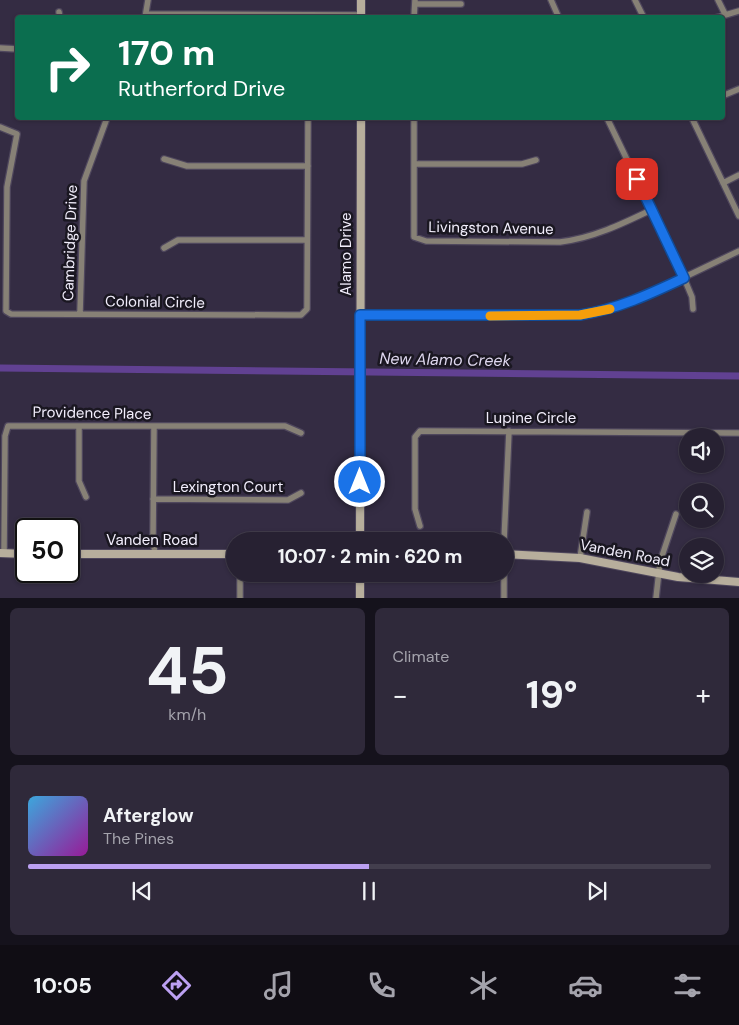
<!DOCTYPE html>
<meta charset="utf-8">
<style>
:root{--surface:#272132;--page:#2f293a;--text:#f1f3f6;--muted:#a4a3ac;--line:#433e4d;--accent:#bca0f2}
body{margin:0;font-family:"DM Sans",sans-serif;background:var(--page);color:var(--text);height:100vh;display:flex;flex-direction:column;font-size:19px;white-space:nowrap}
*{box-sizing:border-box;margin:0}
p{font-size:16px;color:var(--muted)}
.icon{flex:none;width:28px;height:28px;fill:none;stroke:currentColor;stroke-width:2;stroke-linecap:round;stroke-linejoin:round}
.map{position:relative;height:598px;overflow:hidden}
.panel{display:flex;flex-direction:column;gap:10px;padding:10px;background:#15121c;flex:1}
.panel>*{flex:none}
.banner{position:absolute;left:15px;top:15px;width:710px;height:105px;border-radius:5px;box-shadow:0 1px 4px #0004,0 0 0 1px var(--line);background:#0b6e4f;color:#fff;overflow:hidden}
.fabs{position:absolute;left:679px;top:428px;display:grid;gap:10px}
.fabs a{display:grid;place-items:center;width:45px;height:45px;border-radius:50%;background:var(--surface);box-shadow:0 1px 4px #0004,0 0 0 1px var(--line);font-size:25px}
.speed{position:absolute;left:15px;top:518px;display:flex;gap:10px;font-size:25px;font-weight:700;text-align:center}
.speed>*{display:grid;place-content:center;width:65px;height:65px;border-radius:50%;background:var(--surface);box-shadow:0 1px 4px #0004,0 0 0 1px var(--line);line-height:1}
.speed .limit{border:2px solid #111;border-radius:8px;background:#fff;color:#111}
.pin{position:absolute;display:grid;place-items:center;width:42px;height:42px;color:#fff;margin:-21px;border-radius:10px;box-shadow:0 2px 8px #0006}
.me{position:absolute;width:55px;margin:-28px;rotate:0deg;stroke-linejoin:round;filter:drop-shadow(0 0 4px #0008)}
.turn{display:flex;align-items:center;gap:18px;height:105px;padding:0 20px;font-size:22px}
.turn .icon{width:65px;height:65px;stroke-width:2.5}
.turn b{display:block;font-size:35px;line-height:42px}
.big{font-size:38px;font-weight:700;line-height:1.1}
.panel .widget{flex:1;display:flex;flex-direction:column;justify-content:center;gap:8px;min-width:0;padding:0 18px;border-radius:8px;background:var(--page)}
.panel .dial{align-items:center;gap:0}
.dial b{font-size:65px;line-height:1}
.song{display:flex;align-items:center;gap:15px}
.cover{width:60px;height:60px;border-radius:8px;background:linear-gradient(135deg,hsl(200 70% 55%),hsl(300 70% 35%))}
.played{height:5px;border-radius:2px;background:linear-gradient(90deg,var(--accent) 50%,var(--line) 50%)}
.keys{display:flex;justify-content:space-around;direction:ltr}
.heat{display:flex;justify-content:space-between;align-items:center;font-size:28px;direction:ltr}
.panel .tiles{flex:1;display:grid;gap:10px;grid-template-columns:1fr 1fr}
.widget:last-child{grid-column:span 2}
.trip{position:absolute;left:226px;top:532px;width:288px;height:50px;border-radius:25px;background:var(--surface);box-shadow:0 1px 4px #0004,0 0 0 1px var(--line);font-weight:700;line-height:50px;text-align:center}
.tabs{display:flex;height:80px;justify-content:space-around;align-items:center;background:#100d14;color:var(--muted)}
.tabs .icon{width:35px;height:35px}
.tabs .on{color:var(--accent)}
.tabs b{font-size:22px;color:var(--text)}
.map>svg:first-child{display:block}
.lines{fill:none;stroke-linecap:round;stroke-linejoin:round}
.canal{stroke:#614192;stroke-width:7}
.street-casing{stroke:#4f475d;stroke-width:8}
.secondary-casing{stroke:#4f475d;stroke-width:10}
.street{stroke:#878176;stroke-width:5.5}
.secondary{stroke:#b7ae9c;stroke-width:8}
.route-casing{stroke:#114b97;stroke-width:12}
.route{stroke:#1a73e8;stroke-width:9}
.slow{stroke:#f59e0b;stroke-width:9}
.labels{text-anchor:middle;stroke-width:5;stroke-linejoin:round;paint-order:stroke}
.street-label{font-size:15px;fill:#f2eefc;stroke:#1a1721}
.water-label{font-size:16px;font-style:italic;fill:#dfd8ef;stroke:#1a1721}
</style>
<div class="map">
<svg width="739" height="598" viewBox="0 0 739 598">
<rect width="100%" height="100%" fill="#342c43"/>
<g class="lines">
<path class="canal" d="M0,368l739,8"/>
<g class="street-casing">
<path id="street" d="M551,0l8,18
M635,0l9,18
M718,0l7,14
M415,4h46
M59,12l1,6
M146,14l215,1
M145,18l3,-18
M414,18l1,-18
M715,18l24,-7
M0,48l18,1
M722,96l17,-7
M414,118v119l12,4 134,1c33,-4 62,-18 91,-32
M607,118l77,160 8,19 1,12
M692,118l47,98
M0,127l17,7 -10,53 -1,124 5,3 278,1h12l6,-6 1,-191
M164,159l23,7h121
M414,164h108l14,-4
M723,183l16,-8
M164,248l14,-8h129
M80,313l4,-132 23,-63
M360,315l185,1 56,-4 42,-15 96,-46
M79,426v55l7,16
M154,426l-1,113 2,15
M153,499l135,1 13,-7
M420,526l-5,-17v-72l5,-6 319,2
M504,541l5,-110
M4,553l1,-117 3,-10h277l16,7
M580,558l7,-46
M240,598v-24
M504,598v-24
M656,598l4,-36 16,-48"/>
</g>
<g class="secondary-casing">
<path id="secondary" d="M361,0v18
M360,541l1,-423
M0,553l26,1
M69,554h166
M505,554l75,4 98,19 61,5
M360,574v24"/>
</g>
<use href="#street" class="street"/>
<use href="#secondary" class="secondary"/>
</g>
<g class="lines">
<g class="route-casing">
<path id="route" d="M360,482v-167h220c38,-6 70,-21 104,-37l-47,-99"/>
</g>
<use href="#route" class="route"/>
<path class="slow" d="M490,316l90,-1 30,-6"/>
</g>
<g class="labels">
<g class="street-label">
<text transform="translate(491 228) rotate(1)" y="5">Livingston Avenue</text>
<text transform="translate(70 243) rotate(-88)" y="5">Cambridge Drive</text>
<text transform="translate(346 254) rotate(-90)" y="5">Alamo Drive</text>
<text transform="translate(155 302) rotate(1)" y="5">Colonial Circle</text>
<text transform="translate(92 413) rotate(1)" y="5">Providence Place</text>
<text x="531" y="423">Lupine Circle</text>
<text x="228" y="492">Lexington Court</text>
<text x="152" y="545">Vanden Road</text>
<text transform="translate(625 553) rotate(11)" y="5">Vanden Road</text>
</g>
<g class="water-label">
<text transform="translate(445 359) rotate(1)" y="6">New Alamo Creek</text>
</g>
</g>
</svg>
<div class="fabs">
<a><svg class="icon" aria-label="sound" viewBox="0 0 24 24"><path d="M4 9h4l5-4v14l-5-4H4zM17 9q2 3 0 6"/></svg></a>
<a><svg class="icon" aria-label="search" viewBox="0 0 24 24"><circle cx="10" cy="10" r="6"/><path d="M15 15l6 6"/></svg></a>
<a><svg class="icon" aria-label="layers" viewBox="0 0 24 24"><path d="M12 4l9 5-9 5-9-5zM3 14l9 5 9-5"/></svg></a>
</div>
<div class="speed"><div class="limit">50</div></div>
<div class="pin" style="left:637px;top:179px;background:#d93025"><svg class="icon" aria-label="arrive" viewBox="0 0 24 24"><path d="M6 21V4h12l-3 4 3 4H6"/></svg></div>
<svg class="me" style="left:360px;top:482px" viewBox="-20 -20 40 40"><circle r="17" fill="#1a73e8" stroke="#fff" stroke-width="3"/><path d="M0-11L8 9 0 5-8 9z" fill="#fff"/></svg>
<div class="trip">10:07 · 2 min · 620 m</div>
<div class="banner">
<div class="turn"><svg class="icon" aria-label="right" viewBox="0 0 24 24"><path d="M7 20v-9h11M14 6l5 5-5 5"/></svg><div><b>170 m</b>Rutherford Drive</div></div>
</div>
</div>
<section class="panel">
<div class="tiles">
<div class="widget dial"><b>45</b><p>km/h</p></div>
<div class="widget"><p>Climate</p>
<div class="heat"><a>−</a><b class="big">19°</b><a>+</a></div>
</div>
<div class="widget">
<div class="song"><i class="cover"></i><div><b>Afterglow</b><p>The Pines</p></div></div>
<div class="played"></div>
<div class="keys"><svg class="icon" aria-label="previous" viewBox="0 0 24 24"><path d="M18 5L8 12l10 7zM5 5v14"/></svg><svg class="icon" aria-label="pause" viewBox="0 0 24 24"><path d="M8 5v14M16 5v14"/></svg><svg class="icon" aria-label="next" viewBox="0 0 24 24"><path d="M6 5l10 7-10 7zM19 5v14"/></svg></div>
</div>
</div>
</section>
<nav class="tabs">
<b>10:05</b>
<svg class="icon on" aria-label="directions" viewBox="0 0 24 24"><path d="M12 3l9 9-9 9-9-9zM9 14v-3h6M13 9l2 2-2 2"/></svg>
<svg class="icon" aria-label="music" viewBox="0 0 24 24"><path d="M9 18V5l10-2v13"/><circle cx="6" cy="18" r="3"/><circle cx="16" cy="16" r="3"/></svg>
<svg class="icon" aria-label="phone" viewBox="0 0 24 24"><path d="M5 4h4l2 5-3 2q2 4 5 5l2-3 5 2v4C11 20 4 13 5 4z"/></svg>
<svg class="icon" aria-label="climate" viewBox="0 0 24 24"><path d="M12 3v18M4 7l16 10M4 17L20 7"/></svg>
<svg class="icon" aria-label="car" viewBox="0 0 24 24"><path d="M5 17H2v-5l4-1 3-4h7l3 4 3 1v5h-3M9 17h6M6 11h13"/><circle cx="7" cy="17" r="2"/><circle cx="17" cy="17" r="2"/></svg>
<svg class="icon" aria-label="filters" viewBox="0 0 24 24"><path d="M4 7h16M4 17h16"/><circle cx="9" cy="7" r="2"/><circle cx="15" cy="17" r="2"/></svg>
</nav>
